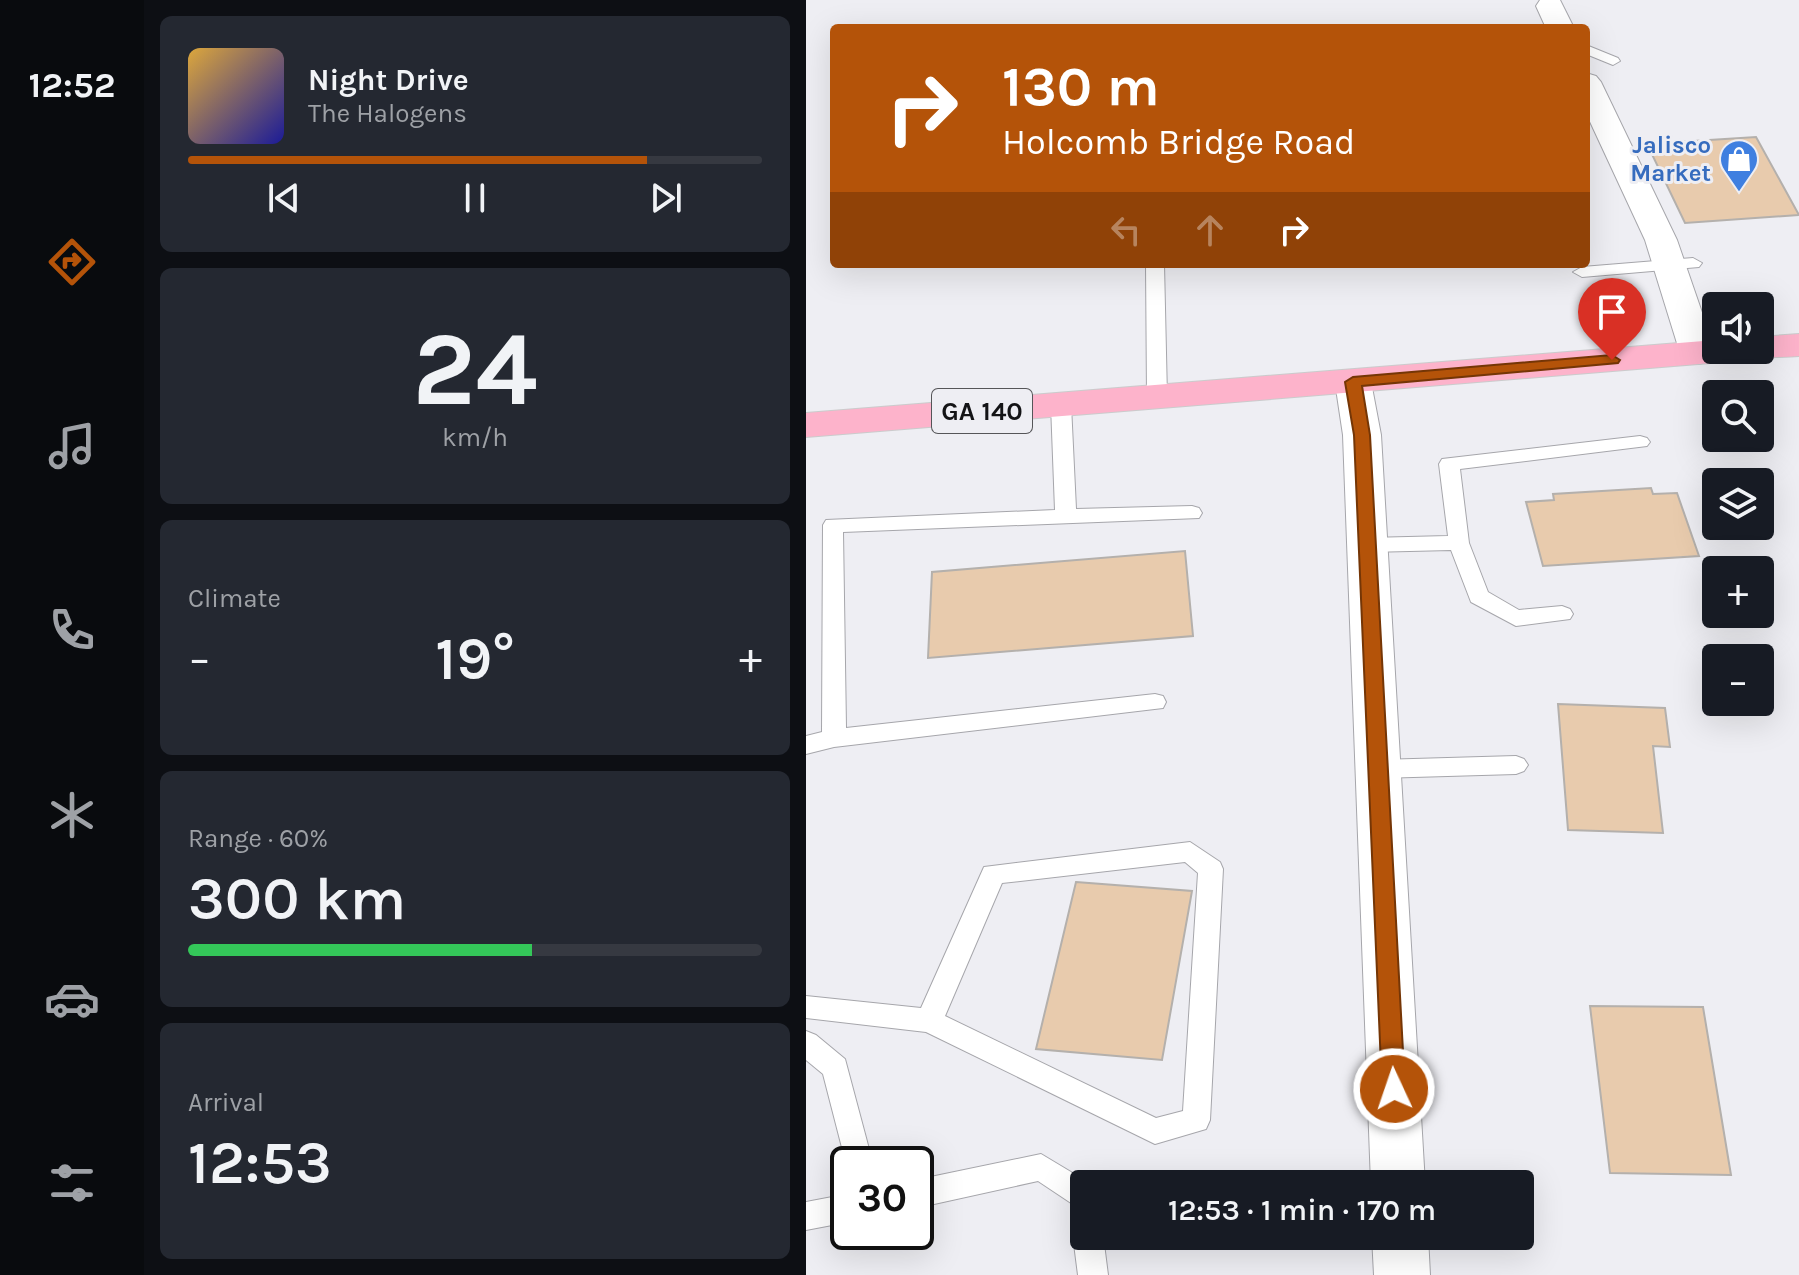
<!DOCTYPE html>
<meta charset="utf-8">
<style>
:root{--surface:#171b24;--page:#242831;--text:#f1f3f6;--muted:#9ea1a6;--line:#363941;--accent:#b45309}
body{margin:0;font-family:Karla,sans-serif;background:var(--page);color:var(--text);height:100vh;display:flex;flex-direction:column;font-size:30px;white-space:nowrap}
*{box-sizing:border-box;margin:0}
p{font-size:26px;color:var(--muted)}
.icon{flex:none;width:44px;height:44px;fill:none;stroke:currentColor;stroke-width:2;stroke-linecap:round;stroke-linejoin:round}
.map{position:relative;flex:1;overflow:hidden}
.panel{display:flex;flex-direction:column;gap:16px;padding:16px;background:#0d0f14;width:662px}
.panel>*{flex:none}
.guide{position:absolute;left:24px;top:24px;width:760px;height:244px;border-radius:8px;box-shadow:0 8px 32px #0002;background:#b45309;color:#fff;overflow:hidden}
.fabs{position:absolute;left:896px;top:292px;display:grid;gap:16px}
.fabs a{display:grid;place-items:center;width:72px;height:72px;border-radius:8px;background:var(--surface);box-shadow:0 8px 32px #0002;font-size:40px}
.speed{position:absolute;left:24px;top:1146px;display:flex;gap:16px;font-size:40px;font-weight:700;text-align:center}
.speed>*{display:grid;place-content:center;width:104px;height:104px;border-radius:50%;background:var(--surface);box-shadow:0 8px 32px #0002;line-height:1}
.speed .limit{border:4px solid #111;border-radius:12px;background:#fff;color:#111}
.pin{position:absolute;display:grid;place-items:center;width:68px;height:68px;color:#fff;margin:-82px -34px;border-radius:50% 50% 50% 0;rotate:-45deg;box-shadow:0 0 8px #0007}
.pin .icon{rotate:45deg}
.me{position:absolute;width:88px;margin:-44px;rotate:357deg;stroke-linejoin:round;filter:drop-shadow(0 0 6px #0008)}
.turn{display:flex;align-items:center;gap:28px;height:168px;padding:0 40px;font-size:36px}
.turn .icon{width:104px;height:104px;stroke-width:2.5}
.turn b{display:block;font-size:56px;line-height:68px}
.lanes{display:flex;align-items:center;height:76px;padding:0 40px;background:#0003;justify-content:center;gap:40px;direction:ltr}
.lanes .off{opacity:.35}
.big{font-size:60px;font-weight:600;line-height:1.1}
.panel .card{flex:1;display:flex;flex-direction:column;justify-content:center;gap:12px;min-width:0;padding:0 28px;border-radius:12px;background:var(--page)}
.panel .dial{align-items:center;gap:0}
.dial b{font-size:104px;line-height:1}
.song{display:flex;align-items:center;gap:24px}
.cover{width:96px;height:96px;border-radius:12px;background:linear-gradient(135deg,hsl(40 70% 55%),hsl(240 70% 35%))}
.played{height:8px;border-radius:4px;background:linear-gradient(90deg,var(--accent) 80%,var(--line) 80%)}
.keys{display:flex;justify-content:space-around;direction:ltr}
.heat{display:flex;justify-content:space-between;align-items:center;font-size:44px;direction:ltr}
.charge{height:12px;border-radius:6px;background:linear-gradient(90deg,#34c759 60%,var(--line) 0)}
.trip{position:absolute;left:264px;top:1170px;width:464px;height:80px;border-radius:8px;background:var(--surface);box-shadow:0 8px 32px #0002;font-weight:600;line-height:80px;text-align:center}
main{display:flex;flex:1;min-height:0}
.tabs{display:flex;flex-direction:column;width:144px;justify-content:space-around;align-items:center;background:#090b0e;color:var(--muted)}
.tabs .icon{width:56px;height:56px}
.tabs .selected{color:var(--accent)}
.tabs b{font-size:36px;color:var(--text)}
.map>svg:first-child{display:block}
.building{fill:#e8cbad;stroke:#b4b0ac;stroke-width:2}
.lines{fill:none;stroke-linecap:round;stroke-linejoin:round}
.service-casing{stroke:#a6a6ab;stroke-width:2}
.minor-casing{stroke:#a6a6ab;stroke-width:2}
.primary-casing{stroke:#cbcbcc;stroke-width:2}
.service{fill:#fff;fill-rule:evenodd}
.minor{fill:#fff;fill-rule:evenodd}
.primary{fill:#fdb3cb;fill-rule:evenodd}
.route{fill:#b45309;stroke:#753606;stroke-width:2}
.labels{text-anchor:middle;stroke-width:6;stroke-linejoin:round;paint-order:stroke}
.far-shop-label{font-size:24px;font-weight:bold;fill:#366cbe;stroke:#eeeef3;text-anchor:end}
.shield{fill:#eeeef3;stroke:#555558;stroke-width:2}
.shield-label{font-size:26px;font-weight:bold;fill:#141416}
</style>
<main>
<nav class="tabs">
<b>12:52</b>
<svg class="icon selected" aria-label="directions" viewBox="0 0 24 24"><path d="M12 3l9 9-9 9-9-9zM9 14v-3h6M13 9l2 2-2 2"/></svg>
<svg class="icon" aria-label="music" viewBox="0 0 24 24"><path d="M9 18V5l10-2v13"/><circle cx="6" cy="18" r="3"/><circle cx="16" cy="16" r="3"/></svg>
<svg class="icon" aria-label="phone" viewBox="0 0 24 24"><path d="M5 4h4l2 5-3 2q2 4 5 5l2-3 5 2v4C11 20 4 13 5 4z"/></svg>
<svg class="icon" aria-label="climate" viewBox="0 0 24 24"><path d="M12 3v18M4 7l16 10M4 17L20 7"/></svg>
<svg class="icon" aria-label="car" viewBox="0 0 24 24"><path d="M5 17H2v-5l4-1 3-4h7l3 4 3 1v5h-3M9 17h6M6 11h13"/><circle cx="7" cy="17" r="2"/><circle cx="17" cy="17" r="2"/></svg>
<svg class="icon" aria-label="filters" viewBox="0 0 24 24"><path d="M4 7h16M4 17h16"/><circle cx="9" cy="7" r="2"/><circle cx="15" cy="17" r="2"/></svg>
</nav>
<section class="panel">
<div class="card">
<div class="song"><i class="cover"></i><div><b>Night Drive</b><p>The Halogens</p></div></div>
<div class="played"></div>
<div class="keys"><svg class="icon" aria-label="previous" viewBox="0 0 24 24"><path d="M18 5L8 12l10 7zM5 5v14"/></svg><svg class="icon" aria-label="pause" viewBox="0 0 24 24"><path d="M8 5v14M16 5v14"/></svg><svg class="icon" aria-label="next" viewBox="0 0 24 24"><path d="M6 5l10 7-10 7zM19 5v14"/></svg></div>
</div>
<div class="card dial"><b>24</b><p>km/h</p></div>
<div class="card"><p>Climate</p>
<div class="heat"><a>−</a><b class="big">19°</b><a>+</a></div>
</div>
<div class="card"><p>Range · 60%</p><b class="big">300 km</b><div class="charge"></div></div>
<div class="card"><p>Arrival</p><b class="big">12:53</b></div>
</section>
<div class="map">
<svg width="993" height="1275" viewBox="0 0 993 1275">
<rect width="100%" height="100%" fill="#eeeef3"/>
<path class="building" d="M950,137l43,78 -114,8 -38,-79z
M845,488l2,6 24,-1 22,63 -156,10 -17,-64 28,-2 -1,-6z
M379,551l8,85 -265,22 4,-86z
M752,704l107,4 5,39 -17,-1 10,87 -95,-3z
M270,882l116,9 -30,169 -126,-11z
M784,1006l113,1 28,168 -121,-2z"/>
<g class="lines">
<g class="service-casing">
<path id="service" d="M780,45l32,13 2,3 -7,4 -27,-11z
M887,258l9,5 -3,4 -117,10 -9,-5 9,-5z
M340,264h18l3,133 -10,6 -10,-6z
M255,399l10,6 5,104 116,-3 7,2 3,5 -3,5 -356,14 3,196 309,-34 8,2 3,6 -3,6 -329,39 -28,7v-18l16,-4 1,-207 3,-5 229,-10 -4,-105z
M834,436l7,2 3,4 -3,4 -187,23 9,74 19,49 31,18 43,-4 8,3 3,5 -3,5 -54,7 -45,-24 -20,-52 -83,2 -7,-2 -3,-5 3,-5 7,-2 80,-2 -9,-72 3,-5z
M710,756l8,3 4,6 -4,6 -8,3 -137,4 -8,-3 -4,-6 4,-6 8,-3z
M384,842l30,20 3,7 -13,251 -4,9 -51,15 -229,-112 -120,-14v-22l115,12 63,-141zM379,862l13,11 -15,238 -27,7 -211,-102 57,-133z
M0,1031l10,4 29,24 28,105h-25v7l-25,-97 -17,-14z
M235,1154l50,30h-7v30l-10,-4 -3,-7 -33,-22 -122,27v-28z
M42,1194v28l-42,8v-28z
M278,1224v12h19l5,39h-30l-5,-39 5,-10z"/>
</g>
<g class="minor-casing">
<path id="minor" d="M734,0h20l14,28h-28l-10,-22z
M780,73l10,3 5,6 76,158 39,113 -5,8 -13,3 -13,-3 -5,-8 -35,-113 -59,-127z
M547,371l13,3 5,8 10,53 44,749h-54l-28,-749 -8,-53 5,-8z
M566,1236h56l2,39h-56z"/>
</g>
<g class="primary-casing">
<path id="primary" d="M993,334v22c-22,2 -44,0 -64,5l-929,76v-24l910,-73v10h44v-13z"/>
</g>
<use href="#service" class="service"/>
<use href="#minor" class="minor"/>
<use href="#primary" class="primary"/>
</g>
<path class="route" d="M806,355l8,5 -2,3 -256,23 8,49 35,654 -3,7 -8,3 -8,-3 -4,-7 -28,-654 -9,-53 8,-5z"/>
<defs>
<g id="shop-pin" transform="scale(2)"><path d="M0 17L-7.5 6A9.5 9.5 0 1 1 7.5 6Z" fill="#3f7fe0" stroke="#eeeef3"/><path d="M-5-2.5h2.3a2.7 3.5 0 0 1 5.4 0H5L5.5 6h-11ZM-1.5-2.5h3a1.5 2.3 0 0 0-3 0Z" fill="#fff"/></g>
</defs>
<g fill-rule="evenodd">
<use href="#shop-pin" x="933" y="159"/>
</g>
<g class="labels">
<g class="far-shop-label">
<text x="905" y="153">Jalisco<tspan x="905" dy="28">Market</tspan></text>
</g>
<rect class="shield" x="126" y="389" width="100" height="44" rx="6"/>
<g class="shield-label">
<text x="176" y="420">GA 140</text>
</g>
</g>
</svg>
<div class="fabs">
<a><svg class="icon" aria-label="sound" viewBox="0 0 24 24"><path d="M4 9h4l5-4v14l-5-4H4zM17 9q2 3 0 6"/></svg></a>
<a><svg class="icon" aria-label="search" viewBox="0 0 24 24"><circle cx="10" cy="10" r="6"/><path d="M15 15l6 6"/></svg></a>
<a><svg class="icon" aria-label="layers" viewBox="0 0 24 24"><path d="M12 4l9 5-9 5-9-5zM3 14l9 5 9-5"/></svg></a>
<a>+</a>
<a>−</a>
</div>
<div class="speed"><div class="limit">30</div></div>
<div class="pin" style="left:806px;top:360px;background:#d93025"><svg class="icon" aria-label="arrive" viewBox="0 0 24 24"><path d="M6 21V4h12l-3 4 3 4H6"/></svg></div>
<svg class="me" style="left:588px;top:1089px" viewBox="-20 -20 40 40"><circle r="17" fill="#b45309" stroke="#fff" stroke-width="3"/><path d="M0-11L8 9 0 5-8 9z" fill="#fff"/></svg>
<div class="trip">12:53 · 1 min · 170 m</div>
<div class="guide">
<div class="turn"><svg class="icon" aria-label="right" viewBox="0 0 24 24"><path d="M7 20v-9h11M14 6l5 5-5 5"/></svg><div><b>130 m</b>Holcomb Bridge Road</div></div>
<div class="lanes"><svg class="icon off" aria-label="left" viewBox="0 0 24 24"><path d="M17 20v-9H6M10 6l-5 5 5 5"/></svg><svg class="icon off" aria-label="ahead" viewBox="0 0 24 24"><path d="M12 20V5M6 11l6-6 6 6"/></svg><svg class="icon" aria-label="right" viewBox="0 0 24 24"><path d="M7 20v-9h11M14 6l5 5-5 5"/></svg></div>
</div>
</div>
</main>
